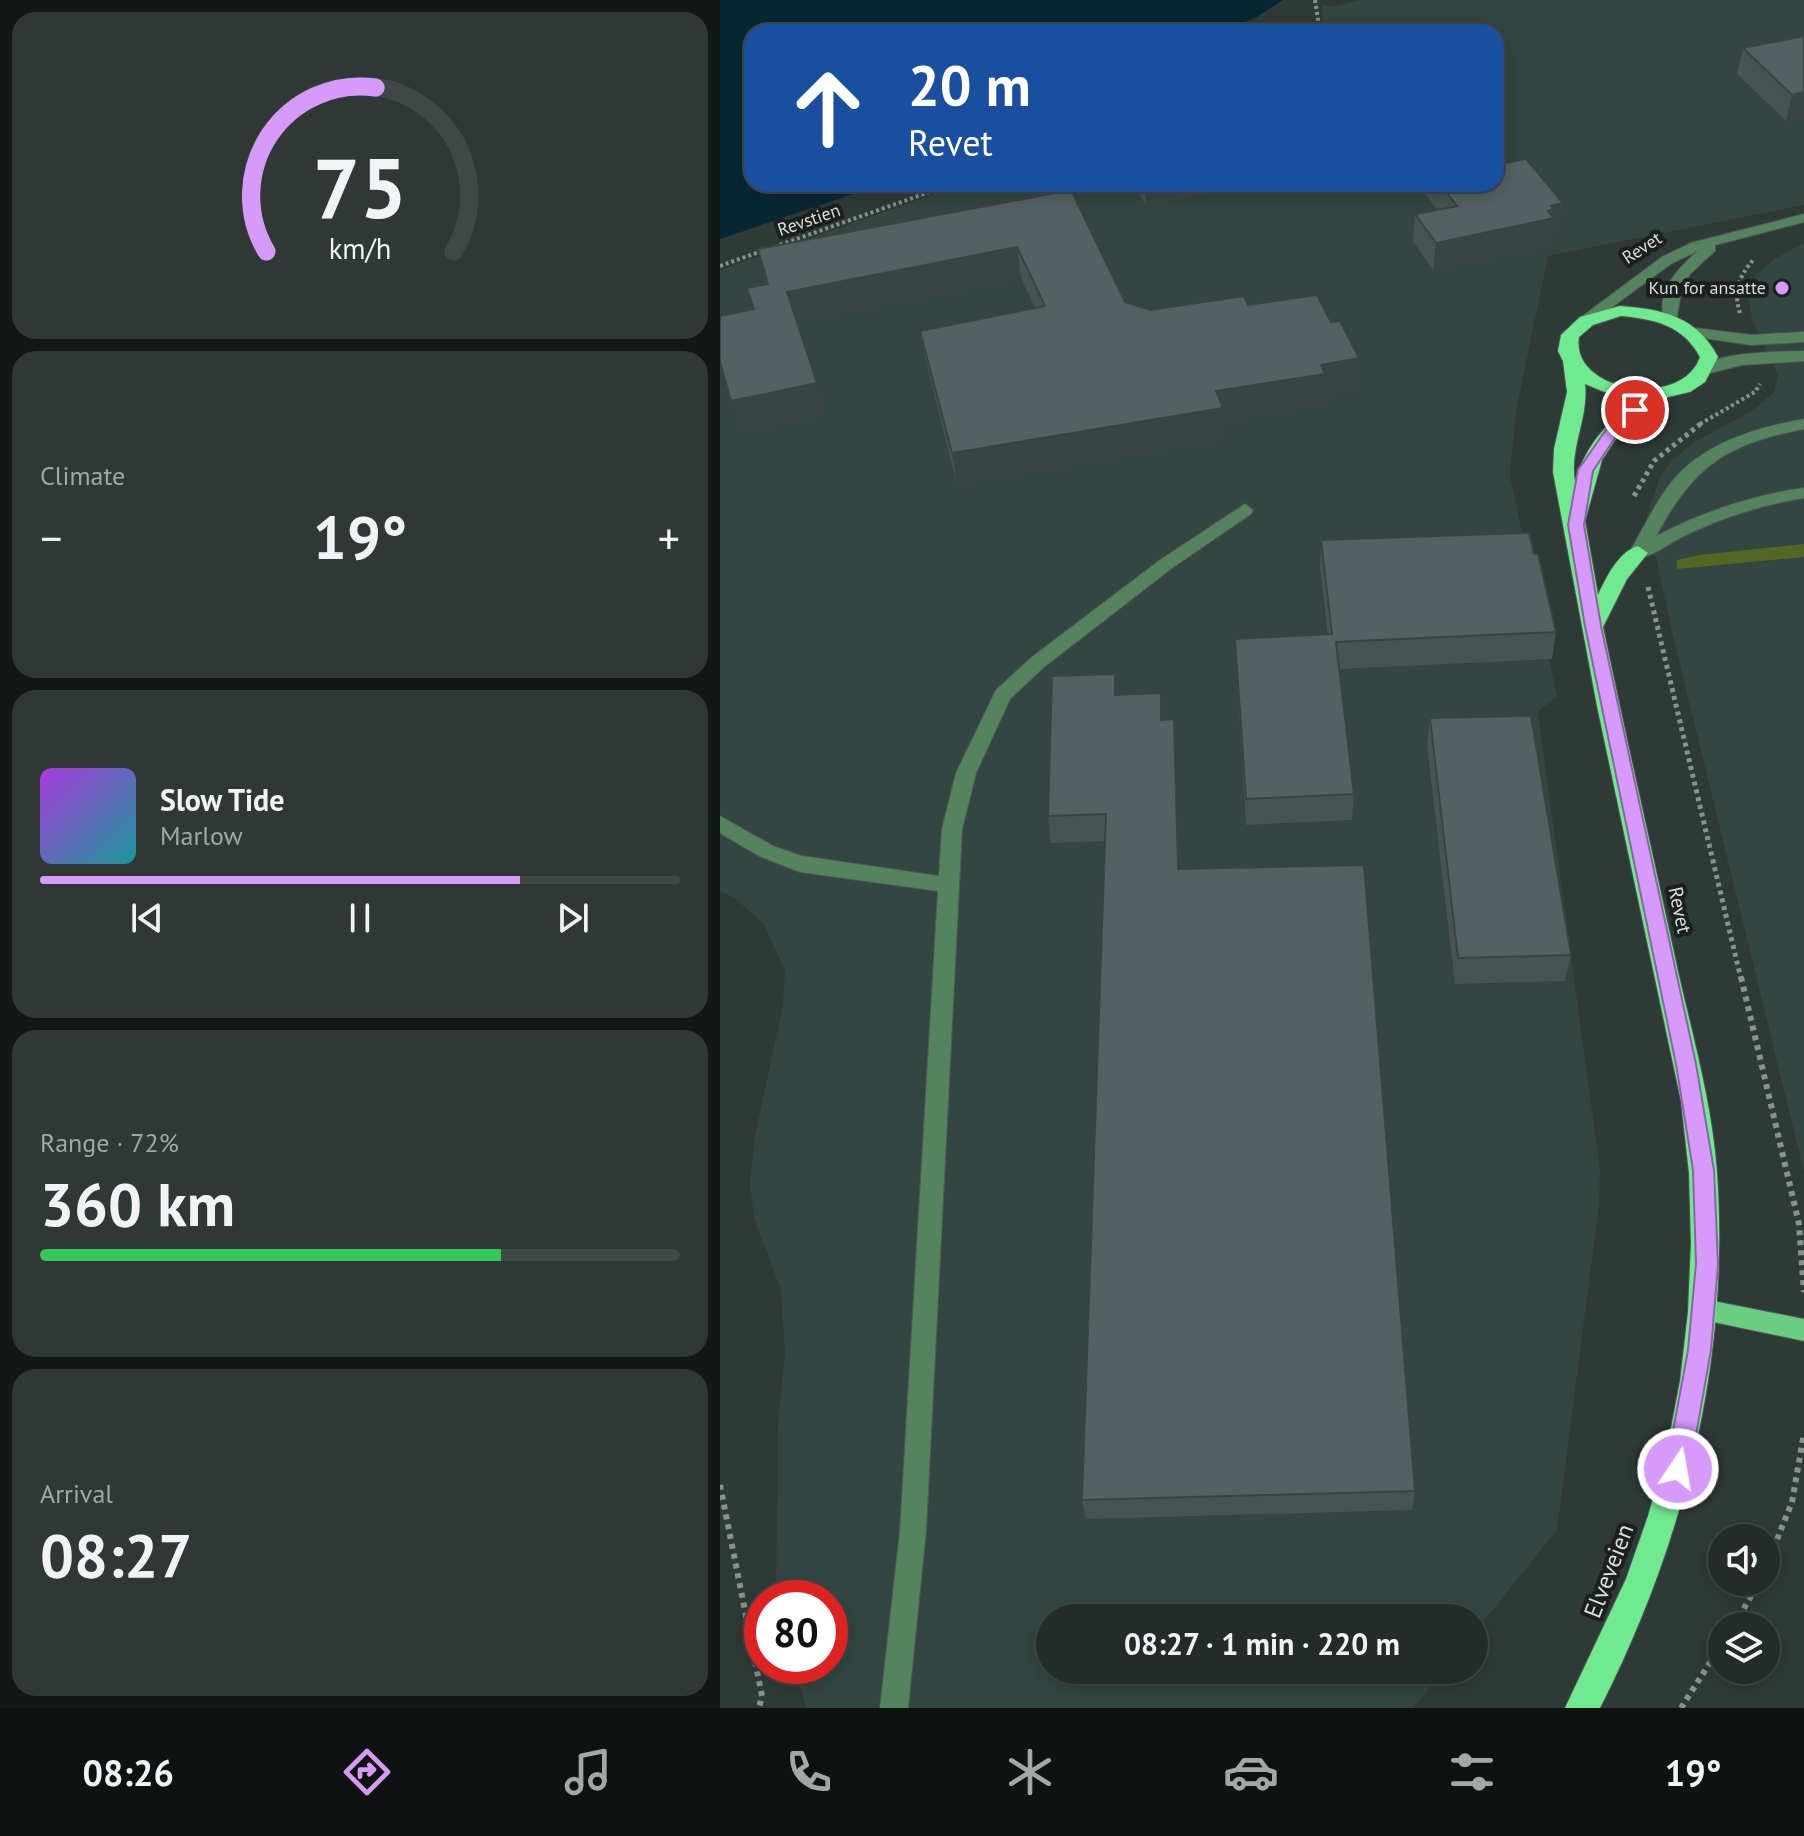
<!DOCTYPE html>
<meta charset="utf-8">
<style>
:root{--surface:#232c29;--page:#2f3835;--text:#f1f3f6;--muted:#a3a7a8;--line:#404846;--accent:#d69bfa}
body{margin:0;font-family:"PT Sans",sans-serif;background:var(--page);color:var(--text);height:100vh;display:flex;flex-direction:column;font-size:30px;white-space:nowrap}
*{box-sizing:border-box;margin:0}
p{font-size:26px;color:var(--muted)}
.icon{flex:none;width:44px;height:44px;fill:none;stroke:currentColor;stroke-width:2;stroke-linecap:round;stroke-linejoin:round}
.map{position:relative;flex:1;overflow:hidden}
.details{display:flex;flex-direction:column;gap:12px;padding:12px;background:#131817;width:720px}
.details>*{flex:none}
.top-card{position:absolute;left:24px;top:24px;width:760px;height:168px;border-radius:24px;box-shadow:0 4px 20px #0003,0 0 0 2px var(--line);background:#1a4fa0;color:#fff;overflow:hidden}
.controls{position:absolute;left:988px;top:1524px;display:grid;gap:16px}
.controls a{display:grid;place-items:center;width:72px;height:72px;border-radius:50%;background:var(--surface);box-shadow:0 4px 20px #0003,0 0 0 2px var(--line);font-size:40px}
.speed{position:absolute;left:24px;top:1580px;display:flex;gap:16px;font-size:40px;font-weight:700;text-align:center}
.speed>*{display:grid;place-content:center;width:104px;height:104px;border-radius:50%;background:var(--surface);box-shadow:0 4px 20px #0003,0 0 0 2px var(--line);line-height:1}
.speed .limit{border:12px solid #d22;background:#fff;color:#111}
.pin{position:absolute;display:grid;place-items:center;width:68px;height:68px;color:#fff;margin:-34px;border:4px solid #fff;border-radius:50%;box-shadow:0 2px 8px #0007}
.me{position:absolute;width:88px;margin:-44px;rotate:12deg;stroke-linejoin:round;filter:drop-shadow(0 0 6px #0008)}
.turn{display:flex;align-items:center;gap:28px;height:168px;padding:0 32px;font-size:36px}
.turn .icon{width:104px;height:104px;stroke-width:2.5}
.turn b{display:block;font-size:56px;line-height:68px}
.big{font-size:60px;font-weight:800;line-height:1.1}
.details .widget{flex:1;display:flex;flex-direction:column;justify-content:center;gap:12px;min-width:0;padding:0 28px;border-radius:24px;background:var(--page)}
.details .dial{align-items:center;gap:0}
.dial svg{height:208px;overflow:visible;fill:none;stroke:var(--line);stroke-width:7;stroke-linecap:round;text-anchor:middle}
.dial text{fill:var(--text);stroke:none}
.song{display:flex;align-items:center;gap:24px}
.cover{width:96px;height:96px;border-radius:12px;background:linear-gradient(135deg,hsl(280 70% 55%),hsl(180 70% 35%))}
.played{height:8px;border-radius:4px;background:linear-gradient(90deg,var(--accent) 75%,var(--line) 75%)}
.keys{display:flex;justify-content:space-around;direction:ltr}
.heat{display:flex;justify-content:space-between;align-items:center;font-size:44px;direction:ltr}
.charge{height:12px;border-radius:6px;background:linear-gradient(90deg,#34c759 72%,var(--line) 0)}
.trip{position:absolute;left:316px;top:1604px;width:452px;height:80px;border-radius:40px;background:var(--surface);box-shadow:0 4px 20px #0003,0 0 0 2px var(--line);font-weight:800;line-height:80px;text-align:center}
.tabs{display:flex;height:128px;justify-content:space-around;align-items:center;background:#0e1210;color:var(--muted)}
.tabs .icon{width:56px;height:56px}
.tabs .selected{color:var(--accent)}
.tabs b{font-size:36px;color:var(--text)}
main{display:flex;flex:1;min-height:0}
.map>svg:first-child{display:block}
.built{fill:#334641}
.green{fill:#546623}
.water{fill:#082734}
.lines{fill:none;stroke-linecap:round;stroke-linejoin:round}
.minor-casing{stroke:#4d5855;stroke-width:2}
.major-casing{stroke:#4d5855;stroke-width:2}
.highway-casing{stroke:#4d5855;stroke-width:2}
.path-far2{stroke:#89928f;stroke-width:4;stroke-dasharray:3 3;stroke-linecap:butt}
.path-far1{stroke:#89928f;stroke-width:5;stroke-dasharray:4 4;stroke-linecap:butt}
.path{stroke:#89928f;stroke-width:6;stroke-dasharray:5 5;stroke-linecap:butt}
.minor{fill:#55835e;fill-rule:evenodd}
.major{fill:#69cd82;fill-rule:evenodd}
.highway{fill:#6fea8f;fill-rule:evenodd}
.wall{fill:#485354}
.shaded-wall{fill:#3b4445}
.building{fill:#546162;stroke:#3b4445;stroke-width:2}
.route{fill:#d69bfa;stroke:#8b65a2;stroke-width:2}
.poi-dot{fill:#d69bfa;stroke:#1b201f;stroke-width:3}
.labels{text-anchor:middle;stroke-width:8;stroke-linejoin:round;paint-order:stroke}
.far-street-label{font-size:18px;fill:#d7dedc;stroke:#1b201f}
.far-poi-label{font-size:18px;fill:#d7dedc;stroke:#1b201f;text-anchor:end}
.street-label{font-size:20px;fill:#d7dedc;stroke:#1b201f}
.near-street-label{font-size:24px;fill:#d7dedc;stroke:#1b201f}
</style>
<main>
<section class="details">
<div class="widget dial"><svg viewBox="0 0 100 80">
<path d="M14 69A42 42 0 1 1 86 69"/>
<path d="M14 69A42 42 0 0 1 56 6" stroke="#d69bfa"/>
<text x="50" y="56" font-size="32" font-weight="700">75</text>
<text x="50" y="72" font-size="11">km/h</text>
</svg></div>
<div class="widget"><p>Climate</p>
<div class="heat"><a>−</a><b class="big">19°</b><a>+</a></div>
</div>
<div class="widget">
<div class="song"><i class="cover"></i><div><b>Slow Tide</b><p>Marlow</p></div></div>
<div class="played"></div>
<div class="keys"><svg class="icon" aria-label="previous" viewBox="0 0 24 24"><path d="M18 5L8 12l10 7zM5 5v14"/></svg><svg class="icon" aria-label="pause" viewBox="0 0 24 24"><path d="M8 5v14M16 5v14"/></svg><svg class="icon" aria-label="next" viewBox="0 0 24 24"><path d="M6 5l10 7-10 7zM19 5v14"/></svg></div>
</div>
<div class="widget"><p>Range · 72%</p><b class="big">360 km</b><div class="charge"></div></div>
<div class="widget"><p>Arrival</p><b class="big">08:27</b></div>
</section>
<div class="map">
<svg width="1084" height="1708" viewBox="0 0 1084 1708">
<rect width="100%" height="100%" fill="#2f3a37"/>
<path class="built" d="M640,0h444v205l-256,51 -32,156 -6,64 47,220 -19,16 62,458 -1,35 -42,325 -83,103v-15h-424v52h394l-31,38h-607l-11,-42h35v-68h-52l-2,-8 2,-167 7,-69 -4,-64 -27,-72 -4,-33 5,-49 28,-132 2,-34 -22,-47 -30,-26 -13,-6v-621l243,-86h533v-152h-172l-2,-28 12,3z
M1084,243v929l-132,-540 -25,-116 12,-37 13,-19 23,-18 58,-32 21,-18 4,-18 -26,-54 -4,-29 7,-15 18,-16z"/>
<path class="green" d="M1084,544v13l-127,12v-9l22,-5z"/>
<path class="water" d="M0,0h563l-26,17 -36,15h-469v152h131l-163,55z"/>
<g class="lines">
<g class="minor-casing">
<path id="minor" d="M1084,214v8l-89,23v6l-24,22 -9,14 -6,35h-10c-13,-28 12,-54 32,-71l-26,12 -87,64 -5,2 -8,-5 90,-67 29,-14z
M975,328l56,7 53,-3v10l-53,3 -61,-9v-6z
M1084,351v10l-62,4 -36,9 -8,-5c20,-18 79,-17 106,-18z
M1084,419v10c-79,15 -110,37 -148,107 47,-24 96,-41 148,-48v10c-44,7 -86,21 -126,41 -13,7 -31,22 -46,18l-3,-4c15,-25 27,-53 46,-75 31,-36 84,-51 129,-59z
M525,504l8,6 -2,4 -79,54 -128,99 -34,32 -34,74 -14,56 -36,702 -18,177h-28l20,-177 38,-640 -138,-19 -41,-16 -39,-23v-17l53,30 29,10 137,20 3,-47 14,-56 40,-83 36,-33 128,-97z"/>
</g>
<g class="major-casing">
<path id="major" d="M983,1299l101,20v22l-110,-23 -3,-8 3,-8z"/>
</g>
<g class="highway-casing">
<path id="highway" d="M900,306c43,3 77,11 98,51l-13,25 -15,10 -22,5 -38,28 -13,12 -15,23 -17,61 13,74c8,-17 20,-43 40,-49l10,7 -21,26 -24,48c24,116 51,232 76,349 15,65 33,129 38,196 13,189 -32,368 -117,536h-35l61,-129 22,-63 19,-67 13,-68 8,-69 3,-69 -2,-70 -8,-72 -84,-395 -44,-234 1,-23 13,-57 -4,-31 -5,-10 3,-16 19,-18zM901,316c33,3 62,9 79,41 -18,53 -130,35 -121,-20l14,-12zM865,384l27,11 29,5c-33,19 -56,46 -66,82 -6,-34 14,-64 10,-98z"/>
</g>
<path class="path-far2" d="M595,0l5,32
M60,245l172,-61
M0,266l42,-15
M1020,313c-7,-22 -1,-37 14,-54
M980,424l55,-32 5,-8"/>
<path class="path-far1" d="M914,496l20,-35 49,-39
M928,587l93,392"/>
<path class="path" d="M1021,977l58,247 5,68
M0,1485l42,211 -3,12
M1046,1567l26,-65 12,-69
M1014,1626l25,-44
M961,1708l41,-64"/>
<use href="#minor" class="minor"/>
<use href="#major" class="major"/>
<use href="#highway" class="highway"/>
</g>
<path class="wall" d="M1084,36v81l-18,4 -49,-47 6,-26z
M782,164l61,39 -4,27 -7,2 -2,13 -117,25 -20,-29 2,-27 22,-4 -19,-26h78z
M413,184h125l-112,21z
M351,190l54,112 25,8 98,-5 109,84 -33,6v9l-101,17v18l-266,45 -31,-123 -6,-30 115,-23 -14,-30 -224,44 27,92 -85,18 14,-123 -6,-21 19,-4 -8,-35z
M601,540l213,14 22,78 -4,27 -213,10 15,125 -2,26 -106,5 -10,-159 -1,-27 93,-4 -8,-67z
M441,693l1,27 12,-1 5,150 236,622 -3,19 -326,9 -4,-19 23,-659 -54,2 -3,-27 69,-121z
M710,718l141,237 -6,26 -110,3 -28,-239z"/>
<path class="shaded-wall" d="M1084,92v25l-18,4 6,-26z
M424,184h114l-112,21z
M843,203l-4,27 -7,2 -2,13 -117,25 3,-27 112,-32 3,-5z
M297,247l4,31 -227,45 -7,-31z
M639,358l-2,31 -33,6v9l-101,17v18l-266,45 -5,-31 264,-62 105,-26z
M97,383l7,31 -85,18 -8,-31z"/>
<path class="building" d="M1084,36v56l-12,3 -49,-47z
M776,156l6,8 24,-5 37,44 -12,3 3,3 -6,2 6,7 -118,25 -21,-29 42,-8 -17,-22h56z
M351,190l54,112 25,8 94,-14 4,9 69,-10 14,27 9,-1 19,37 -38,7 4,9 -109,17 7,17 -271,45 -32,-122 125,-25 -28,-59 -230,45 30,91 -86,18 -11,-39v-46l34,-7 -7,-21 21,-4 -10,-35z
M809,533l5,21h4l18,78 -220,10 18,152 -108,5 -11,-160 97,-5 -11,-94z
M395,674v21l46,-2v27l13,-1 4,150 186,-4 51,626 -333,9 24,-686 -58,2 4,-140z
M811,716l40,239 -113,3 -28,-240z"/>
<path class="route" d="M915,405l7,5 -19,16 -30,45 -9,54 17,101 95,438 18,106 4,94 -7,86 -21,119 -4,8 -8,3 -8,-3 -4,-8 22,-119 8,-86 -3,-94 -17,-106 -91,-438 -17,-101 10,-55 35,-50z"/>
<circle class="poi-dot" cx="1062" cy="288" r="8"/>
<g class="labels">
<g class="far-street-label">
<text transform="translate(89 220) rotate(-19)" y="6">Revstien</text>
<text transform="translate(922 248) rotate(-33)" y="6">Revet</text>
</g>
<g class="far-poi-label">
<text x="1046" y="294">Kun for ansatte</text>
</g>
<g class="street-label">
<text transform="translate(960 910) rotate(78)" y="7">Revet</text>
</g>
<g class="near-street-label">
<text transform="translate(889 1571) rotate(-69)" y="8">Elveveien</text>
</g>
</g>
</svg>
<div class="controls">
<a><svg class="icon" aria-label="sound" viewBox="0 0 24 24"><path d="M4 9h4l5-4v14l-5-4H4zM17 9q2 3 0 6"/></svg></a>
<a><svg class="icon" aria-label="layers" viewBox="0 0 24 24"><path d="M12 4l9 5-9 5-9-5zM3 14l9 5 9-5"/></svg></a>
</div>
<div class="speed"><div class="limit">80</div></div>
<div class="pin" style="left:915px;top:410px;background:#d93025"><svg class="icon" aria-label="arrive" viewBox="0 0 24 24"><path d="M6 21V4h12l-3 4 3 4H6"/></svg></div>
<svg class="me" style="left:958px;top:1469px" viewBox="-20 -20 40 40"><circle r="17" fill="#d69bfa" stroke="#fff" stroke-width="3"/><path d="M0-11L8 9 0 5-8 9z" fill="#fff"/></svg>
<div class="trip">08:27 · 1 min · 220 m</div>
<div class="top-card">
<div class="turn"><svg class="icon" aria-label="ahead" viewBox="0 0 24 24"><path d="M12 20V5M6 11l6-6 6 6"/></svg><div><b>20 m</b>Revet</div></div>
</div>
</div>
</main>
<nav class="tabs">
<b>08:26</b>
<svg class="icon selected" aria-label="directions" viewBox="0 0 24 24"><path d="M12 3l9 9-9 9-9-9zM9 14v-3h6M13 9l2 2-2 2"/></svg>
<svg class="icon" aria-label="music" viewBox="0 0 24 24"><path d="M9 18V5l10-2v13"/><circle cx="6" cy="18" r="3"/><circle cx="16" cy="16" r="3"/></svg>
<svg class="icon" aria-label="phone" viewBox="0 0 24 24"><path d="M5 4h4l2 5-3 2q2 4 5 5l2-3 5 2v4C11 20 4 13 5 4z"/></svg>
<svg class="icon" aria-label="climate" viewBox="0 0 24 24"><path d="M12 3v18M4 7l16 10M4 17L20 7"/></svg>
<svg class="icon" aria-label="car" viewBox="0 0 24 24"><path d="M5 17H2v-5l4-1 3-4h7l3 4 3 1v5h-3M9 17h6M6 11h13"/><circle cx="7" cy="17" r="2"/><circle cx="17" cy="17" r="2"/></svg>
<svg class="icon" aria-label="filters" viewBox="0 0 24 24"><path d="M4 7h16M4 17h16"/><circle cx="9" cy="7" r="2"/><circle cx="15" cy="17" r="2"/></svg>
<b>19°</b>
</nav>
